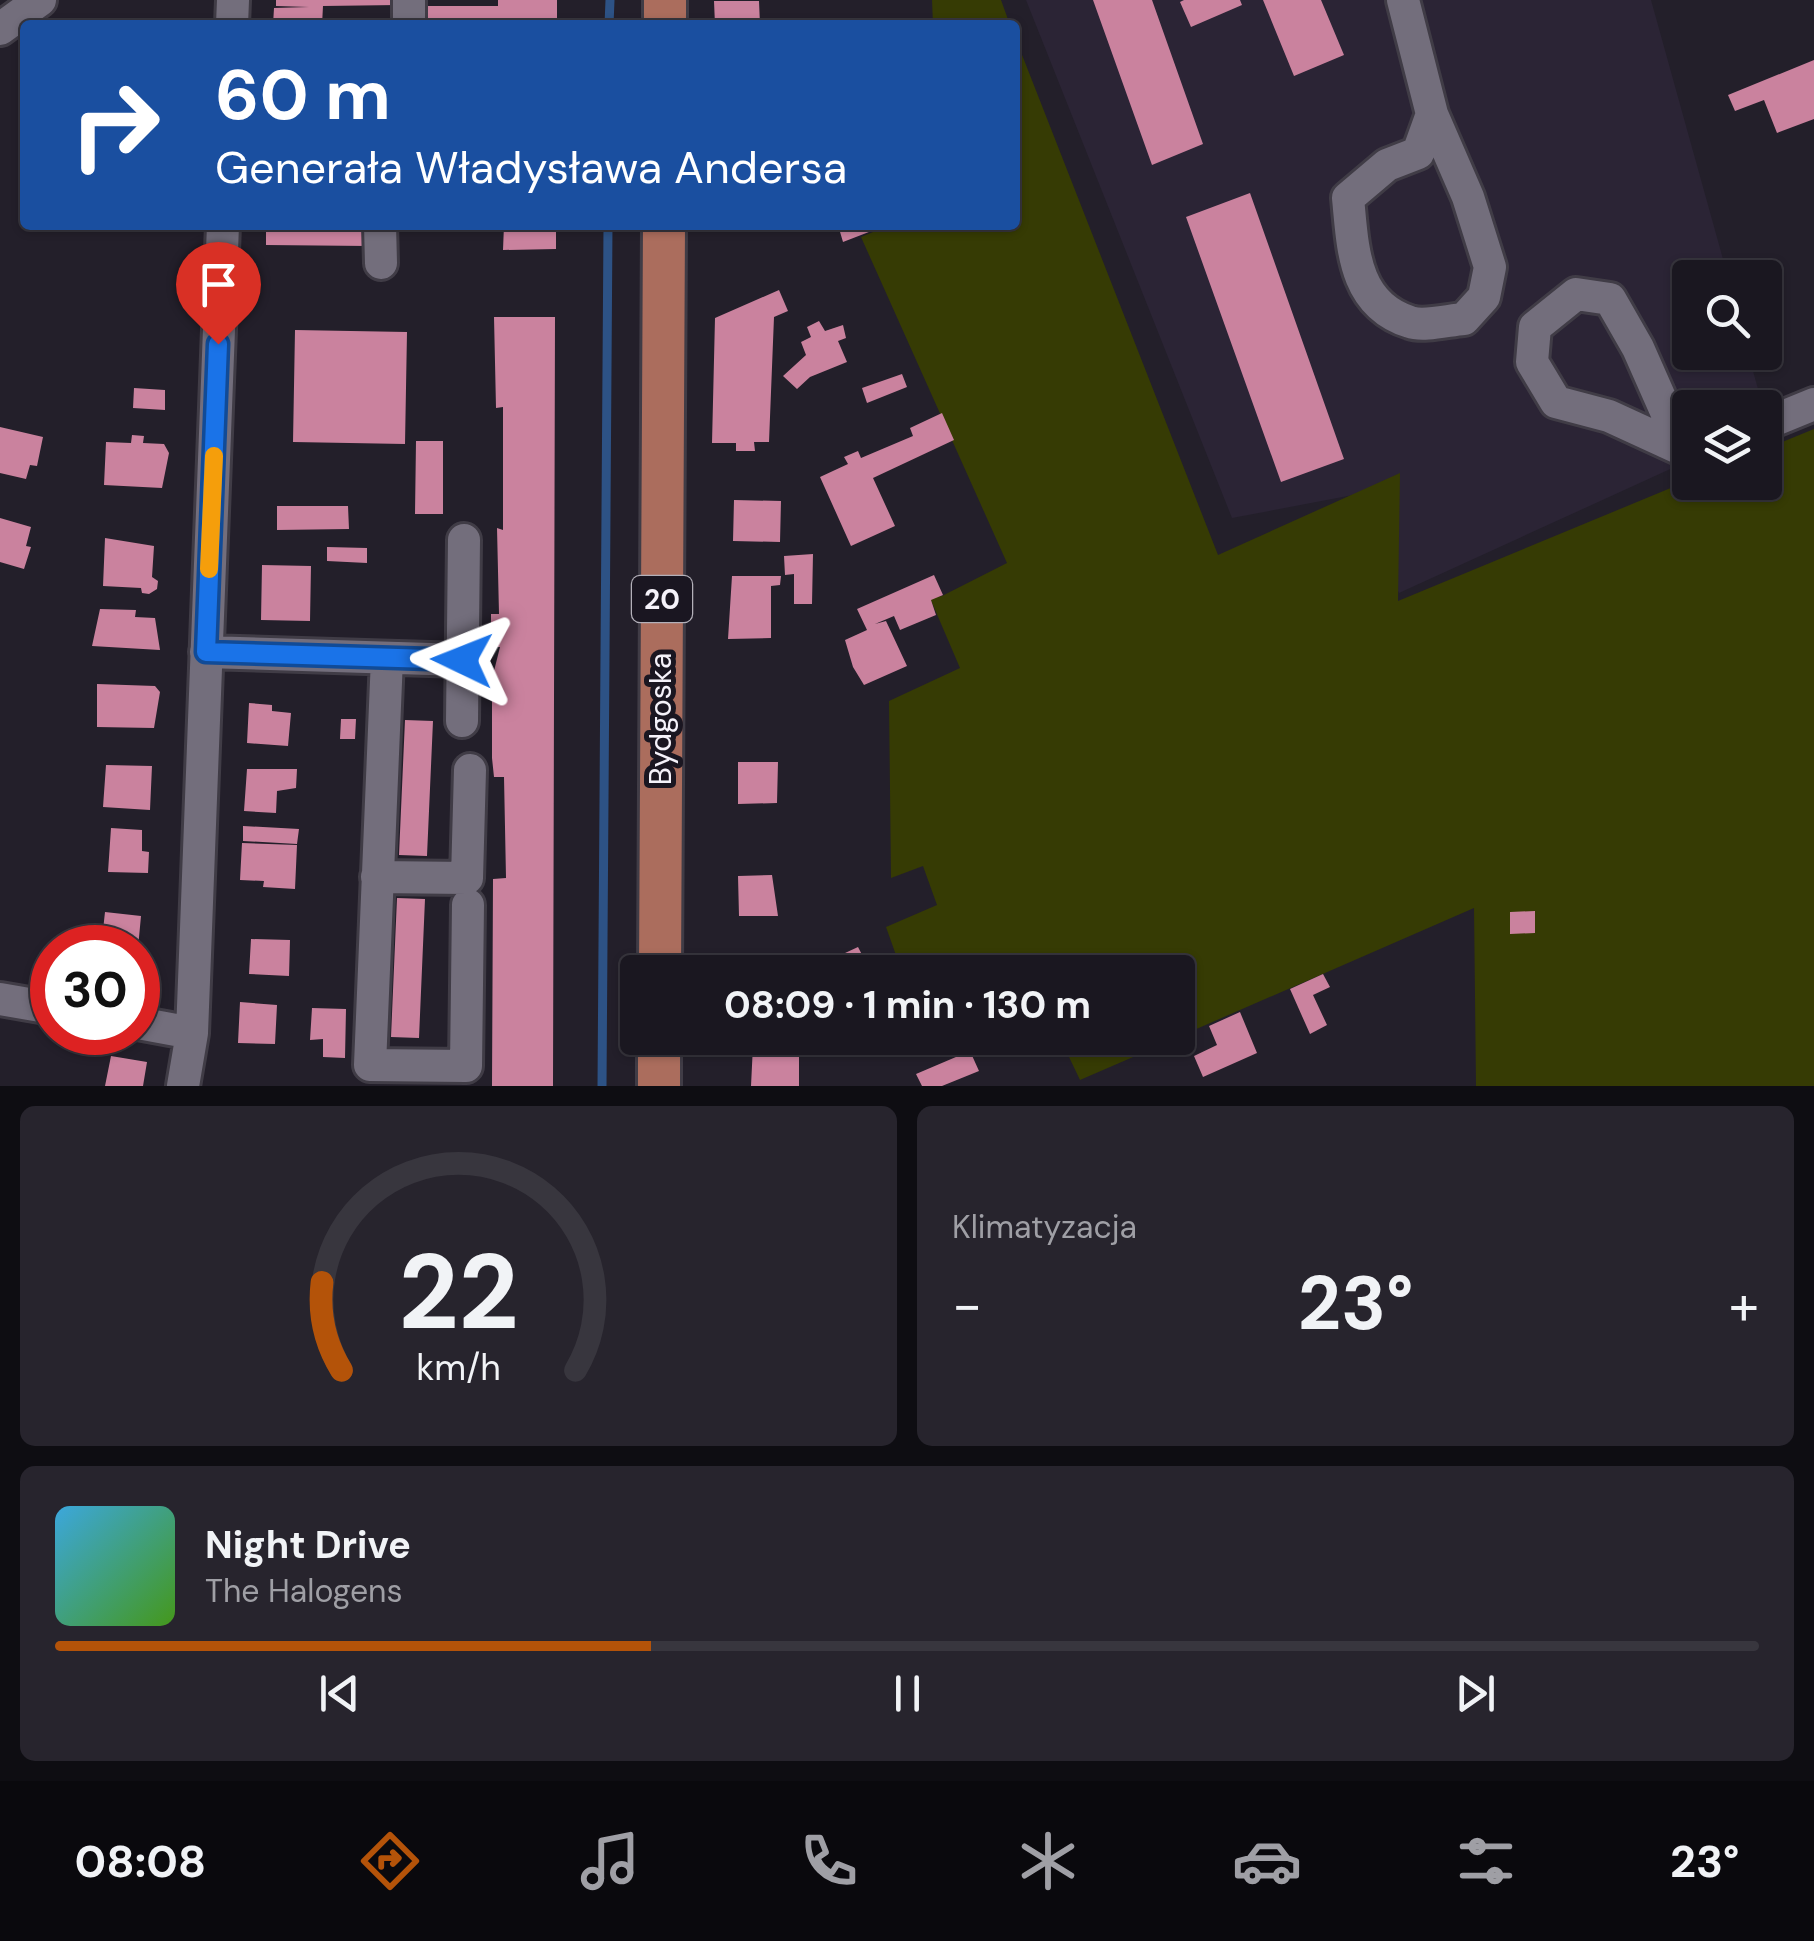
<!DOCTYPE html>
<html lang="pl">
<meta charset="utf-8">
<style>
:root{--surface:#1a1720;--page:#27242d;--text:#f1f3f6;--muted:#9f9fa5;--line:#38363e;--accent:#b45309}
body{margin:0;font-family:"DM Sans",sans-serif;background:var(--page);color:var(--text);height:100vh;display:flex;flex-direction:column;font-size:38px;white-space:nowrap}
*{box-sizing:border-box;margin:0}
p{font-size:32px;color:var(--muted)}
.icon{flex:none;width:55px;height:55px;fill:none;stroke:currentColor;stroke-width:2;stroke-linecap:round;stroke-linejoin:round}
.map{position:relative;height:1086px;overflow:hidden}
.sheet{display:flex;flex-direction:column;gap:20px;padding:20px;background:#0e0d12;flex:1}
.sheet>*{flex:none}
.guide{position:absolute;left:20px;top:20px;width:1000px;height:210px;border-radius:10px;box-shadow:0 2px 8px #0004,0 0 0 2px var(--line);background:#1a4fa0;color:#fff;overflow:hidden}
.buttons{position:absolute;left:1672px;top:260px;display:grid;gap:20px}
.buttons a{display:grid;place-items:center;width:110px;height:110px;border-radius:10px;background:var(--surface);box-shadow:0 2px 8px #0004,0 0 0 2px var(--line);font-size:50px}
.speed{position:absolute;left:30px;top:925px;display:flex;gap:20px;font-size:50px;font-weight:700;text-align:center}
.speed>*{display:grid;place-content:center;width:130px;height:130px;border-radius:50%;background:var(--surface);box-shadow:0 2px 8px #0004,0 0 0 2px var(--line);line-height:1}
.speed .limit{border:15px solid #d22;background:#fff;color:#111}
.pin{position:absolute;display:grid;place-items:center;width:85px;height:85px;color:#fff;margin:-102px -42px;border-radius:50% 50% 50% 0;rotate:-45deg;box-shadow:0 0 10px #0007}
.pin .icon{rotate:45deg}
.me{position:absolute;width:110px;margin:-55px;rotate:272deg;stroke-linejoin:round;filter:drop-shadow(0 0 8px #0008)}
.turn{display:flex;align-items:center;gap:35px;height:210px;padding:0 30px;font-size:45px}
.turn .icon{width:130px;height:130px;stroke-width:2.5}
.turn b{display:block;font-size:70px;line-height:85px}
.big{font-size:75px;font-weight:700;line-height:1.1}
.sheet .tile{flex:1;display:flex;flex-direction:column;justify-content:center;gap:15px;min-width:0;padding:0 35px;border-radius:15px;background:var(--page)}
.sheet .dial{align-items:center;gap:0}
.dial svg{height:260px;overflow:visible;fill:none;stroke:var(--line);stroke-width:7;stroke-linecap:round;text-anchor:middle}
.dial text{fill:var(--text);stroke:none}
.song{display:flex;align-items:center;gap:30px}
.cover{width:120px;height:120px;border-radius:15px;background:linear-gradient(135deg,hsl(200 70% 55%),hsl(100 70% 35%))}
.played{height:10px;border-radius:5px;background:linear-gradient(90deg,var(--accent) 35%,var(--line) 35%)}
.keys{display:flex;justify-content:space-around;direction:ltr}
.heat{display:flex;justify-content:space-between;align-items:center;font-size:55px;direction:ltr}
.sheet .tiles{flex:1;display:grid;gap:20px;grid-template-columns:1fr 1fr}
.tile:last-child{grid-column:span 2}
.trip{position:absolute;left:620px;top:955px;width:575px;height:100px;border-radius:10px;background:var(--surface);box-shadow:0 2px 8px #0004,0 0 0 2px var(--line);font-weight:700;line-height:100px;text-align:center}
.tabs{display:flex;height:160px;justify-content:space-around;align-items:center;background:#0a090d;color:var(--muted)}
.tabs .icon{width:70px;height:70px}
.tabs .current{color:var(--accent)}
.tabs b{font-size:45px;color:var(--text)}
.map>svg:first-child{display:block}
.built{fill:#2b2435}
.green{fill:#363b04}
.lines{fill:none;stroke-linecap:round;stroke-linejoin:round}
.stream{stroke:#2d5285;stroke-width:9}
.building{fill:#ca829e}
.minor-casing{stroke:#403c46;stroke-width:38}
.major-casing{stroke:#403c46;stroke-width:48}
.minor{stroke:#736e7c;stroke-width:32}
.major{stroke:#ab6d5d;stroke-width:42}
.route-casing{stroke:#114b97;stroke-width:25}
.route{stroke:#1a73e8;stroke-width:18}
.slow{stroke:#f59e0b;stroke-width:18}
.labels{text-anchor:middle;stroke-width:10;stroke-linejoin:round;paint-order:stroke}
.shield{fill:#1a1621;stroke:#b3b0b9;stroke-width:2.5}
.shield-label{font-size:28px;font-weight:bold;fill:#f5f2fa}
.street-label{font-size:30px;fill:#f5f2fa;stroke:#1a1621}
</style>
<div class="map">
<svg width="1814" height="1086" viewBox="0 0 1814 1086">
<rect width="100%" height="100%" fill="#231f2a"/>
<path class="built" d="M1026,0h625l77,277 -38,1v74l58,1 15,54 -73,1v52l-291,133 -46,-98 -121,23z"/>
<path class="green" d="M932,0h69l9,25h-77z
M1015,37l203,518 182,-82 -2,128 292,-121 75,2v-33l49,-20v657h-338l-2,-178 -296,129v-65h-276l-16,-45 51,-22 -14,-39 -32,12 -2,-177 71,-33 -30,-70 12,-2 65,-33 -146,-326 29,-12h125z
M1060,1038h117l-97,42z"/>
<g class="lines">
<path class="stream" d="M609,25l1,-25
M602,1086l6,-861"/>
</g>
<path class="building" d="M276,0h122v5l-75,1 -1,19h-49l1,-17 35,-1 -33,-1z
M498,0h59v25h-130v-19h71z
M1093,0h59l51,144 -51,21z
M1184,0h56l2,5 -51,22 -11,-25z
M1263,0h58l23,55 -50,21z
M714,1h45l1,24h-45z
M1814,60v59l-37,14 -13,-33 -29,11 -7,-16z
M1250,193l94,266 -63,23 -95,-265z
M266,225h103l-1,21 -102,-1z
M504,225h52v24l-53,1z
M838,225h49l-44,17z
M779,290l9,21 -14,6 -5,125h-15l1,9h-19v-8h-24l3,-125z
M494,317h61l-2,769h-61l1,-207 13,-1 -2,-101h-10l-2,-19v-79l8,-32h-9v-33h8l-2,-86 6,2v-123l-7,1z
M819,321l6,10 18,-6 3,13 -8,3 9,21 -37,15 -13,12 -14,-13 23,-21 -5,-13 10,-5 -4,-10z
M295,330l112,2 -2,112 -112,-2z
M902,374l5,13 -40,16 -5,-15z
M134,388l31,2v20l-32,-2z
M942,413l12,27 -81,38 22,48 -44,20 -31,-69 28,-13 -4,-7 14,-6 3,7 52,-22 -3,-8z
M0,427l43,10 -6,29 -7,-1 -4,14 -26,-6z
M132,435l12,1 -1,7 21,1 5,9 -7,35 -58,-3 2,-43 25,1z
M416,441h27v73h-28z
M734,500l47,1 -1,41 -47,-1z
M277,506h71l1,23 -72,1z
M0,518l31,9 -5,19 5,1 -7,22 -24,-7z
M105,538l49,8 -2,31 6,4 -1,8 -8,5 -7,-1 -1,-5 -38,-2z
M327,547l40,1v15l-40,-2z
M813,554l-1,50h-18v-30l-9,1 -1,-19z
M262,565l49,1 -1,55 -49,-1z
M934,575l9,20 -12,5 5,15 -36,15 -6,-14 -19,8 11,-3 21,45 -43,19 -11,-18 -8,-27 22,-10 -10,-21z
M732,576h49l-1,9 -9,1v52l-43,1z
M100,609l36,1 -1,7 20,1 5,32 -68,-4z
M97,684l58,2 5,6 -6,36 -57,-1z
M249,703l23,2v6l19,2 -3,33 -41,-3z
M341,719h15l-1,20h-15z
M405,720l28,1 -6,135 -28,-1z
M738,762h40l-1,41 -39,1z
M106,765l46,1 -2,44 -47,-3z
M247,769h50l-1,19 -19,3 -1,22 -32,-2z
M243,826l56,3 -2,15 -54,-3z
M111,828l31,2v21l7,1 -1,21 -40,-1z
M242,843l55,2 -2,44 -32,-2 1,-6 -24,-1z
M772,875l6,41h-39l-1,-40z
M397,898l28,1 -6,139 -28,-1z
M1535,911v22l-25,1v-22z
M105,912l36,4 -3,32h-37z
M251,939l39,1 -1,36 -40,-2z
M858,947l13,25 -21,-3 -30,3 -3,-6z
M1323,974l7,13 -17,8 14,30 -17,9 -20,-45z
M240,1002l37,3 -2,39 -37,-1z
M312,1008l34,1 -1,49 -22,-1v-18l-13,1z
M1240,1012l17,41 -54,24 -9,-21 23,-11 -8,-19z
M753,1045h46v41h-48z
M970,1051l9,20 -37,15h-20l-6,-12z
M111,1056l36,6 -4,24h-38z"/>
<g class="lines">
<g class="minor-casing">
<path id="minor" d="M1403,0l29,114 36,83 22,70 -6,30 -20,22c-15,1 -40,8 -54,3 -57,-18 -57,-74 -62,-124l39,-33 31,-12 14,-39
M232,25l1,-25
M409,25v-25
M0,29l40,-29
M380,225l1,38
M1765,424l49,-20
M1683,450l-45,-102 -28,-49 -34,-5 -41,33 -3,35 24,40 53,14 74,34 7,-2
M206,652l256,8
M387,658l-17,407 96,1 2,-161
M462,721l2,-181
M377,877l90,1 3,-108
M0,999l52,9
M138,1023l54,10
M183,1086l9,-53 31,-808"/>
</g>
<g class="major-casing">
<path id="major" d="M665,25v-25
M660,972l4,-747
M659,1086v-48"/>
</g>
<use href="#minor" class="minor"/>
<use href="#major" class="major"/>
</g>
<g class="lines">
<g class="route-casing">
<path id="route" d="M218,344l-12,308 256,8"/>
</g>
<use href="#route" class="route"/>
<path class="slow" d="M209,569l5,-113"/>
</g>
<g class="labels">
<rect class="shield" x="632" y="576" width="60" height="46" rx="8"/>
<g class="shield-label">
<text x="662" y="609">20</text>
</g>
<g class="street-label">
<text transform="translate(661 719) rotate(-90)" y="10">Bydgoska</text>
</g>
</g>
</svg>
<div class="buttons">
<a><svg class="icon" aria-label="search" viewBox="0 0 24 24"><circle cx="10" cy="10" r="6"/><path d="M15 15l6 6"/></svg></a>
<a><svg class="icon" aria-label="layers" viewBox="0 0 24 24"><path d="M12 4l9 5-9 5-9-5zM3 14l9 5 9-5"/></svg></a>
</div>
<div class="speed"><div class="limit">30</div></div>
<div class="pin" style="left:218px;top:344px;background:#d93025"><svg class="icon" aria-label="arrive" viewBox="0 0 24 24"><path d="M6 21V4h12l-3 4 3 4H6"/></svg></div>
<svg class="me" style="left:462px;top:660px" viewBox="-20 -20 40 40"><path d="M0-17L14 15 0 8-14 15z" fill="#1a73e8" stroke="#fff" stroke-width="4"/></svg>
<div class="trip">08:09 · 1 min · 130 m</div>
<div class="guide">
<div class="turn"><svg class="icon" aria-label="right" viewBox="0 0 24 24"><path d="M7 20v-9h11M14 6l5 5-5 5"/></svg><div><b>60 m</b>Generała Władysława Andersa</div></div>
</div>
</div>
<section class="sheet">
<div class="tiles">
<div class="tile dial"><svg viewBox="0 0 100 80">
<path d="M14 69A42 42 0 1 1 86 69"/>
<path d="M14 69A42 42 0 0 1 8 42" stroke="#b45309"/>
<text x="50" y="56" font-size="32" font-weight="700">22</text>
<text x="50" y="72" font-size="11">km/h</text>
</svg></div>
<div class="tile"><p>Klimatyzacja</p>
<div class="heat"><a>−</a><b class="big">23°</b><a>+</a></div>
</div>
<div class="tile">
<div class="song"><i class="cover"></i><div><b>Night Drive</b><p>The Halogens</p></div></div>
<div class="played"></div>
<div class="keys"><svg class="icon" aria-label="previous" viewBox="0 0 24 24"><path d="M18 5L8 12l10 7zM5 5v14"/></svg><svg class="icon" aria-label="pause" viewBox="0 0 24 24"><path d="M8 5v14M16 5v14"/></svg><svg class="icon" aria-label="next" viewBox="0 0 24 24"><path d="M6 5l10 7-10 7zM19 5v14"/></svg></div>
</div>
</div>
</section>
<nav class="tabs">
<b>08:08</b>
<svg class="icon current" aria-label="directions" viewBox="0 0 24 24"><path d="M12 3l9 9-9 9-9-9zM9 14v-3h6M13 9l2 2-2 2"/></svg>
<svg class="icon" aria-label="music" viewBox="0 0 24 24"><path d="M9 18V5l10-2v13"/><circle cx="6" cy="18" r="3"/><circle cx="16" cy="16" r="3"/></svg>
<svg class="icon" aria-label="phone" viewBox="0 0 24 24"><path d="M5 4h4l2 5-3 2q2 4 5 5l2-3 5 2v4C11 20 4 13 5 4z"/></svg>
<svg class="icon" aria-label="climate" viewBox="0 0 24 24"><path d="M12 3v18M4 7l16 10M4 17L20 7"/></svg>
<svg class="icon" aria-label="car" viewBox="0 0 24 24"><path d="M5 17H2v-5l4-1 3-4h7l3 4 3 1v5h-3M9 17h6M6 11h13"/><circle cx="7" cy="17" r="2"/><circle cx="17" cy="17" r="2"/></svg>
<svg class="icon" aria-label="filters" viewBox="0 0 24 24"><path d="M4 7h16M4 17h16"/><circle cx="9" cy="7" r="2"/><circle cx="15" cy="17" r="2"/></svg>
<b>23°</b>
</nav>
